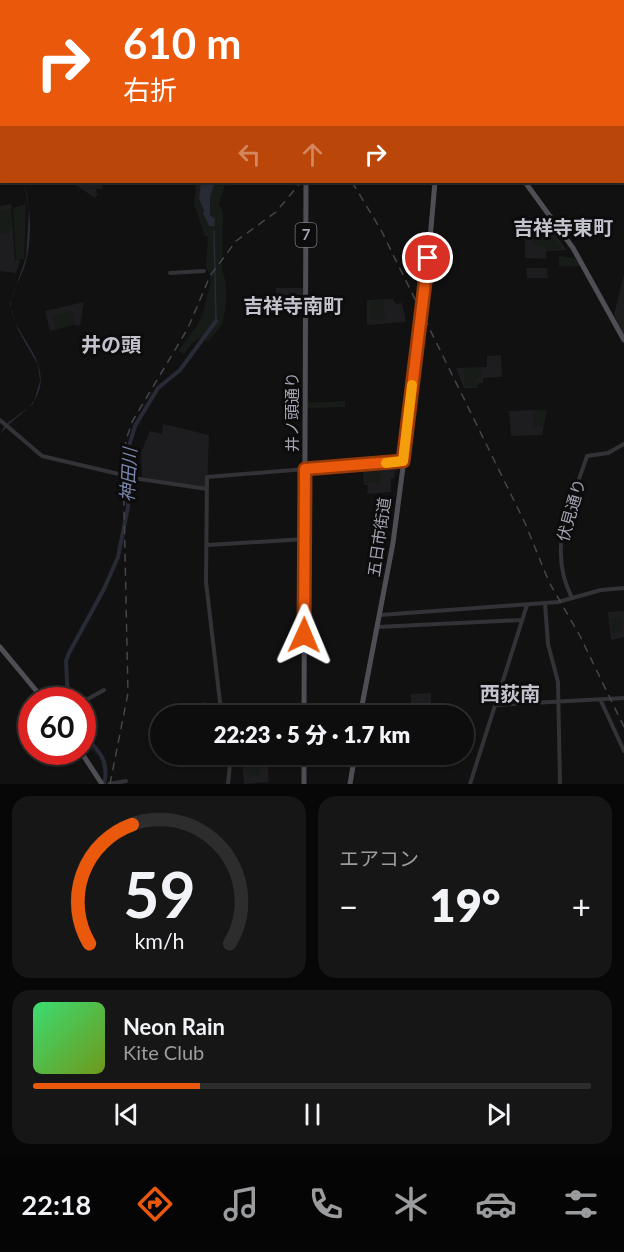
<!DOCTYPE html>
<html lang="ja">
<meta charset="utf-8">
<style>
:root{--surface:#0d0d0e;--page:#161617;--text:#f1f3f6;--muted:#9a9c9e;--line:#2d2d2e;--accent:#ea580c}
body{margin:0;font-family:Lato,"Noto Sans JP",sans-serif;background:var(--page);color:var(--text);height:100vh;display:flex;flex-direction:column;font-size:22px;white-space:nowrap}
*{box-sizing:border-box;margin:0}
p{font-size:20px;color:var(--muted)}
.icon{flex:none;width:33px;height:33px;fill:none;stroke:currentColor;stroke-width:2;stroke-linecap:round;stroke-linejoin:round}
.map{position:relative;height:784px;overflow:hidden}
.sheet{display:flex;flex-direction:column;gap:12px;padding:12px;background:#070708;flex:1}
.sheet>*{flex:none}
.guide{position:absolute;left:0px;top:0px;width:624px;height:183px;box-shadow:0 2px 4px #0004,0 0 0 2px var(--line);background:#ea580c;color:#fff;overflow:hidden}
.speed{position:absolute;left:18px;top:687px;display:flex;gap:12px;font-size:30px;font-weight:700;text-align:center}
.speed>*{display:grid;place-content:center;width:78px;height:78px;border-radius:50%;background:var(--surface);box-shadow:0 2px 4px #0004,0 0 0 2px var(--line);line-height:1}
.speed .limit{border:9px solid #d22;background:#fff;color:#111}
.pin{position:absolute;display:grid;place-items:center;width:51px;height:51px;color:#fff;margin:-26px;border:3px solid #fff;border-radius:50%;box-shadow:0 2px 6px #0007}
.me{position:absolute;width:66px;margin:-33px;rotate:1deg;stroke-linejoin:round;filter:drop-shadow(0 0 4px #0008)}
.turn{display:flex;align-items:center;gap:21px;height:126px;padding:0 24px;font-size:27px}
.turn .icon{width:78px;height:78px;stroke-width:2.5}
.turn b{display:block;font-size:42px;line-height:51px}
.lanes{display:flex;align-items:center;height:57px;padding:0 24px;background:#0003;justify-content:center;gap:30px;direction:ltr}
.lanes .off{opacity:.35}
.big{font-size:45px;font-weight:800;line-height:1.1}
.sheet .tile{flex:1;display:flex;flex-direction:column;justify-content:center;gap:9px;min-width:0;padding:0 21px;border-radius:18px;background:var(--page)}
.sheet .dial{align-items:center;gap:0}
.dial svg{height:156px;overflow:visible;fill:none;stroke:var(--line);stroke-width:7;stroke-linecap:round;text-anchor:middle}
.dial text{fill:var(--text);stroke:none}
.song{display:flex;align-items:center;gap:18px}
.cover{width:72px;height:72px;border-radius:9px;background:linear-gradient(135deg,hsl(140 70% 55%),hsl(80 70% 35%))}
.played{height:6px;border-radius:3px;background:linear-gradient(90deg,var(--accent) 30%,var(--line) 30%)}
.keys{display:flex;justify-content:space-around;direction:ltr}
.heat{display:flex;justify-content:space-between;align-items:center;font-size:33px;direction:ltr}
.sheet .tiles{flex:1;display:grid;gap:12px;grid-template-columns:1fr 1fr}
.tile:last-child{grid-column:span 2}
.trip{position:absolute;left:150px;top:705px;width:324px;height:60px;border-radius:30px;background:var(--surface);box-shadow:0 2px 4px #0004,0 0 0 2px var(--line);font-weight:800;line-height:60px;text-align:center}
.dock{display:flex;height:96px;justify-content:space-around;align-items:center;background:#050506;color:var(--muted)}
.dock .icon{width:42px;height:42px}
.dock .selected{color:var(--accent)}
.dock b{font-size:27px;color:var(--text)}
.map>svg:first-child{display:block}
.built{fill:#1d1d1f}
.green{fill:#171c19}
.water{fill:#282b35}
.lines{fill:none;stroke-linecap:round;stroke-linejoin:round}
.stream{stroke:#282b35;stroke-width:1.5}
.river{stroke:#282b35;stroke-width:4}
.minor{stroke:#323237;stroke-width:4}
.major{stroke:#4e4e55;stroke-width:5}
.rail{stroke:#45454c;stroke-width:1.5;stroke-dasharray:8 6;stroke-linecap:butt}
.route-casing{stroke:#983908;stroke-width:15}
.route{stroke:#ea580c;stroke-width:10}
.slow{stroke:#f59e0b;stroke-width:10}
.labels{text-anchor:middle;stroke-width:6;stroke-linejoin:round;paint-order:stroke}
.shield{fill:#0c0c0d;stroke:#767680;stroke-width:1.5}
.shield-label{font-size:15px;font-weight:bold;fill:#a3a3b2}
.street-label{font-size:16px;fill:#a3a3b2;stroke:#0c0c0d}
.water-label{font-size:18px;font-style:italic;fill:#7b87ac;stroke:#0c0c0d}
.quarter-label{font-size:20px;font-weight:bold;fill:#c3c3ce;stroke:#0c0c0d}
</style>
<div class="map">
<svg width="624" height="784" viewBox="0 0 624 784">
<rect width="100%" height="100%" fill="#111112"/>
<path class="built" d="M71,182h33l-3,8 -3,-2 -3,4 3,2 -3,4z
M11,204l4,56h5l-4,13 -16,-2v-65z
M555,226l8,10 -6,1 10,13 -21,1v8l-21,-1v-31z
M526,268h21l1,10h-21z
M624,274v62l-10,-21z
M276,288h28v13h-4l-3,7 -16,1 -1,-11h-4z
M393,299l3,5 6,-1 4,19 -39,3v-25z
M84,302l-4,24 -7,-1 -23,6 -5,-20z
M501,355l1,22 -19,1v5h-5l-1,5h-13l-8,-20 31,-1v-11z
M547,410l-5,25 -31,1 -2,-25z
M163,424l46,11 -2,53 -65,-11 -1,-25 9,-21 12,3z
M396,463l-1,6 5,2h-5l-1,7h-3v14l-24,2 1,-9h-4l-1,-19z
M624,611v26l-13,3 -3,-28z
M431,693v22h-20v-21z
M202,702l18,3 4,10h-20z
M242,755h25l2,27 -25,2z"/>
<path class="green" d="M196,182h30l-7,22 4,8 -1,59c6,10 5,40 0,52 -2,7 -10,12 -14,19l-6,-5 -9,5 -9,12 -5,-3c14,-23 23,-25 28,-54 3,-14 7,-17 -1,-29l2,-32h-3l-11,-32z
M26,204l-2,55 -8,1 -3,-52z
M11,209l2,15 -5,9 -8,1v-24z
M547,227v4l14,15 -1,3 -14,1 -5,-5 -8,1 -1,-18z
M559,256l19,3 2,7h-21z
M383,300l2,19 -14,1 -1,-19z
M72,311l3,13 -19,5 -4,-13z
M464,368h18v9l-6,1v9h-12z
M345,401v6l-38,1v-5z
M533,410h13l-3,16 -9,1z
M380,466l1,16 -15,1 -2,-16z
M621,617l1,15 -10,1 -2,-15z
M82,736l21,25 1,15 -4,-18 -17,-16z
M253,755v5h6l1,15 -11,1v-3h-4l-1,-12 6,-1h-7v-4z"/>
<path class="water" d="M24,182c7,26 9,59 0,86 -4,12 -14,26 -13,39 4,29 35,49 29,80 -5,23 -27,29 -40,48l5,-10 28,-21 7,-23 -2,-16 -20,-35 -8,-26 16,-47 3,-48z
M201,182h14l-5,15v18l5,4 -1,7h-5l-6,-13 1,-2 -5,-13z"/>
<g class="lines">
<path class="stream" d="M214,231l2,90"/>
<path class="river" d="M68,700l-2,-39 3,-8 35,-64 14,-32 10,-50 1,-61 6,-20 23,-38 22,-18 36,-49
M82,733c16,17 28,27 22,51"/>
<path class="minor" d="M170,273l34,-2
M0,420l42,36 98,23 67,10
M208,545l97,-6
M572,598c-26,-51 -1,-92 15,-142l21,-3 16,-9
M545,603l3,41 10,38 2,102
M380,615l178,-13 43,-12 23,-2
M377,627l145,-7
M39,693l47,7 18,-10
M601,701l23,50
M495,705l129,-7
M225,716l-5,-14 -14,-120 1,-105 196,-16
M109,784l17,-3
M228,784l3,-30
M470,784l57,-179"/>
<path class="major" d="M170,0l2,2
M297,0v2
M47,2l4,-2
M449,2l1,-2
M0,17h2
M622,75h2
M525,182l48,66 51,92
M0,647l44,53
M304,716l2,-534
M360,716l33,-173 31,-235 11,-126
M81,752l21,32
M304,784v-30
M350,784l5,-30"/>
<path class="rail" d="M269,0v2
M352,182l29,48 144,293 24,59 31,54 44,91
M110,784l18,-91 -5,-231 3,-22 6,-18 56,-94 22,-52 26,-35 40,-29 25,-30"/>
</g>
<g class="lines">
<g class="route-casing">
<path id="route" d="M304,635l1,-166 98,-8 25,-203"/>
</g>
<use href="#route" class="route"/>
<path class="slow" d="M386,463l17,-2 9,-76"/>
</g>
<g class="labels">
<rect class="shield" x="295.5" y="223" width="21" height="24" rx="4.5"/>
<g class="shield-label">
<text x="306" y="240">7</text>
</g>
<g class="street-label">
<text transform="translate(292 412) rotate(-90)" y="6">井ノ頭通り</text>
<text transform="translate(571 510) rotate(-74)" y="6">伏見通り</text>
<text transform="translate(379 537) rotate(-82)" y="6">五日市街道</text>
</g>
<g class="water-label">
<text transform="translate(129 475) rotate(-87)" y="6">神田川</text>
</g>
<g class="quarter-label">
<text x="563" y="235">吉祥寺東町</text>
<text x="293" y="313">吉祥寺南町</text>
<text x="111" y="352">井の頭</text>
<text x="510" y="701">西荻南</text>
</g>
</g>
</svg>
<div class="speed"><div class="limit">60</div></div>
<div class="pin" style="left:428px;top:258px;background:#d93025"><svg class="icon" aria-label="arrive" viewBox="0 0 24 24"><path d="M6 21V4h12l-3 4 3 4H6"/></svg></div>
<svg class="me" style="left:304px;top:635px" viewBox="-20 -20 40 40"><path d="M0-17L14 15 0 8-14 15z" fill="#ea580c" stroke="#fff" stroke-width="4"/></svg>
<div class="trip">22:23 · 5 分 · 1.7 km</div>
<div class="guide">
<div class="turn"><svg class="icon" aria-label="right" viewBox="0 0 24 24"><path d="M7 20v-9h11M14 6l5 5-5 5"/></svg><div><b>610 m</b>右折</div></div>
<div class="lanes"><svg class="icon off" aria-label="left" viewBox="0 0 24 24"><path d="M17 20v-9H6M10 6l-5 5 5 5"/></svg><svg class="icon off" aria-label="ahead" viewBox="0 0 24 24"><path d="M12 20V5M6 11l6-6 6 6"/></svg><svg class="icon" aria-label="right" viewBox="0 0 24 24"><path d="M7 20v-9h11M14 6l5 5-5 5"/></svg></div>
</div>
</div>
<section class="sheet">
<div class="tiles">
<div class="tile dial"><svg viewBox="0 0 100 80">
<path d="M14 69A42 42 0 1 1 86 69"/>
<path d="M14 69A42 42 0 0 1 36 8" stroke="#ea580c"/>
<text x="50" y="56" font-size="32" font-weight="700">59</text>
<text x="50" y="72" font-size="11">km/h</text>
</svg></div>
<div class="tile"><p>エアコン</p>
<div class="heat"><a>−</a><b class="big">19°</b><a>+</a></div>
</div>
<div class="tile">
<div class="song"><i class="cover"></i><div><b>Neon Rain</b><p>Kite Club</p></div></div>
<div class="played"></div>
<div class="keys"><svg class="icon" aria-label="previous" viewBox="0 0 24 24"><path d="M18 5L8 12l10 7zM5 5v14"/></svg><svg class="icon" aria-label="pause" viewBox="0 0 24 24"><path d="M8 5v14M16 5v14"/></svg><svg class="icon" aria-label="next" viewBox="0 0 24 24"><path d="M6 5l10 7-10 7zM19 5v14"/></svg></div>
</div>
</div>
</section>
<nav class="dock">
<b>22:18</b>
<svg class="icon selected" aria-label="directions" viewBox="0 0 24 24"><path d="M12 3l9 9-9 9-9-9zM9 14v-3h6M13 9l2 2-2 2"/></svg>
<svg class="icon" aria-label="music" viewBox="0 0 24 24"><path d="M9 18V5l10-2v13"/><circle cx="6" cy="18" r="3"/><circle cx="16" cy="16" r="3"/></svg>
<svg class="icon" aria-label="phone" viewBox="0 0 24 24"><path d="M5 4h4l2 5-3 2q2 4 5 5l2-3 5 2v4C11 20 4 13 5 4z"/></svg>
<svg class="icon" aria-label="climate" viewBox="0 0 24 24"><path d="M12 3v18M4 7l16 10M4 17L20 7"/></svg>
<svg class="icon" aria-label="car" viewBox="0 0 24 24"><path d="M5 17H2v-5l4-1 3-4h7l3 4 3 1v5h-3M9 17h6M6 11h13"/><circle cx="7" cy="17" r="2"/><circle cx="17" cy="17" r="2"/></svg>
<svg class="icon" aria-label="filters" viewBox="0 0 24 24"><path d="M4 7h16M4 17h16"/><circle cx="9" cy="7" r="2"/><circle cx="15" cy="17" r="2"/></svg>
</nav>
